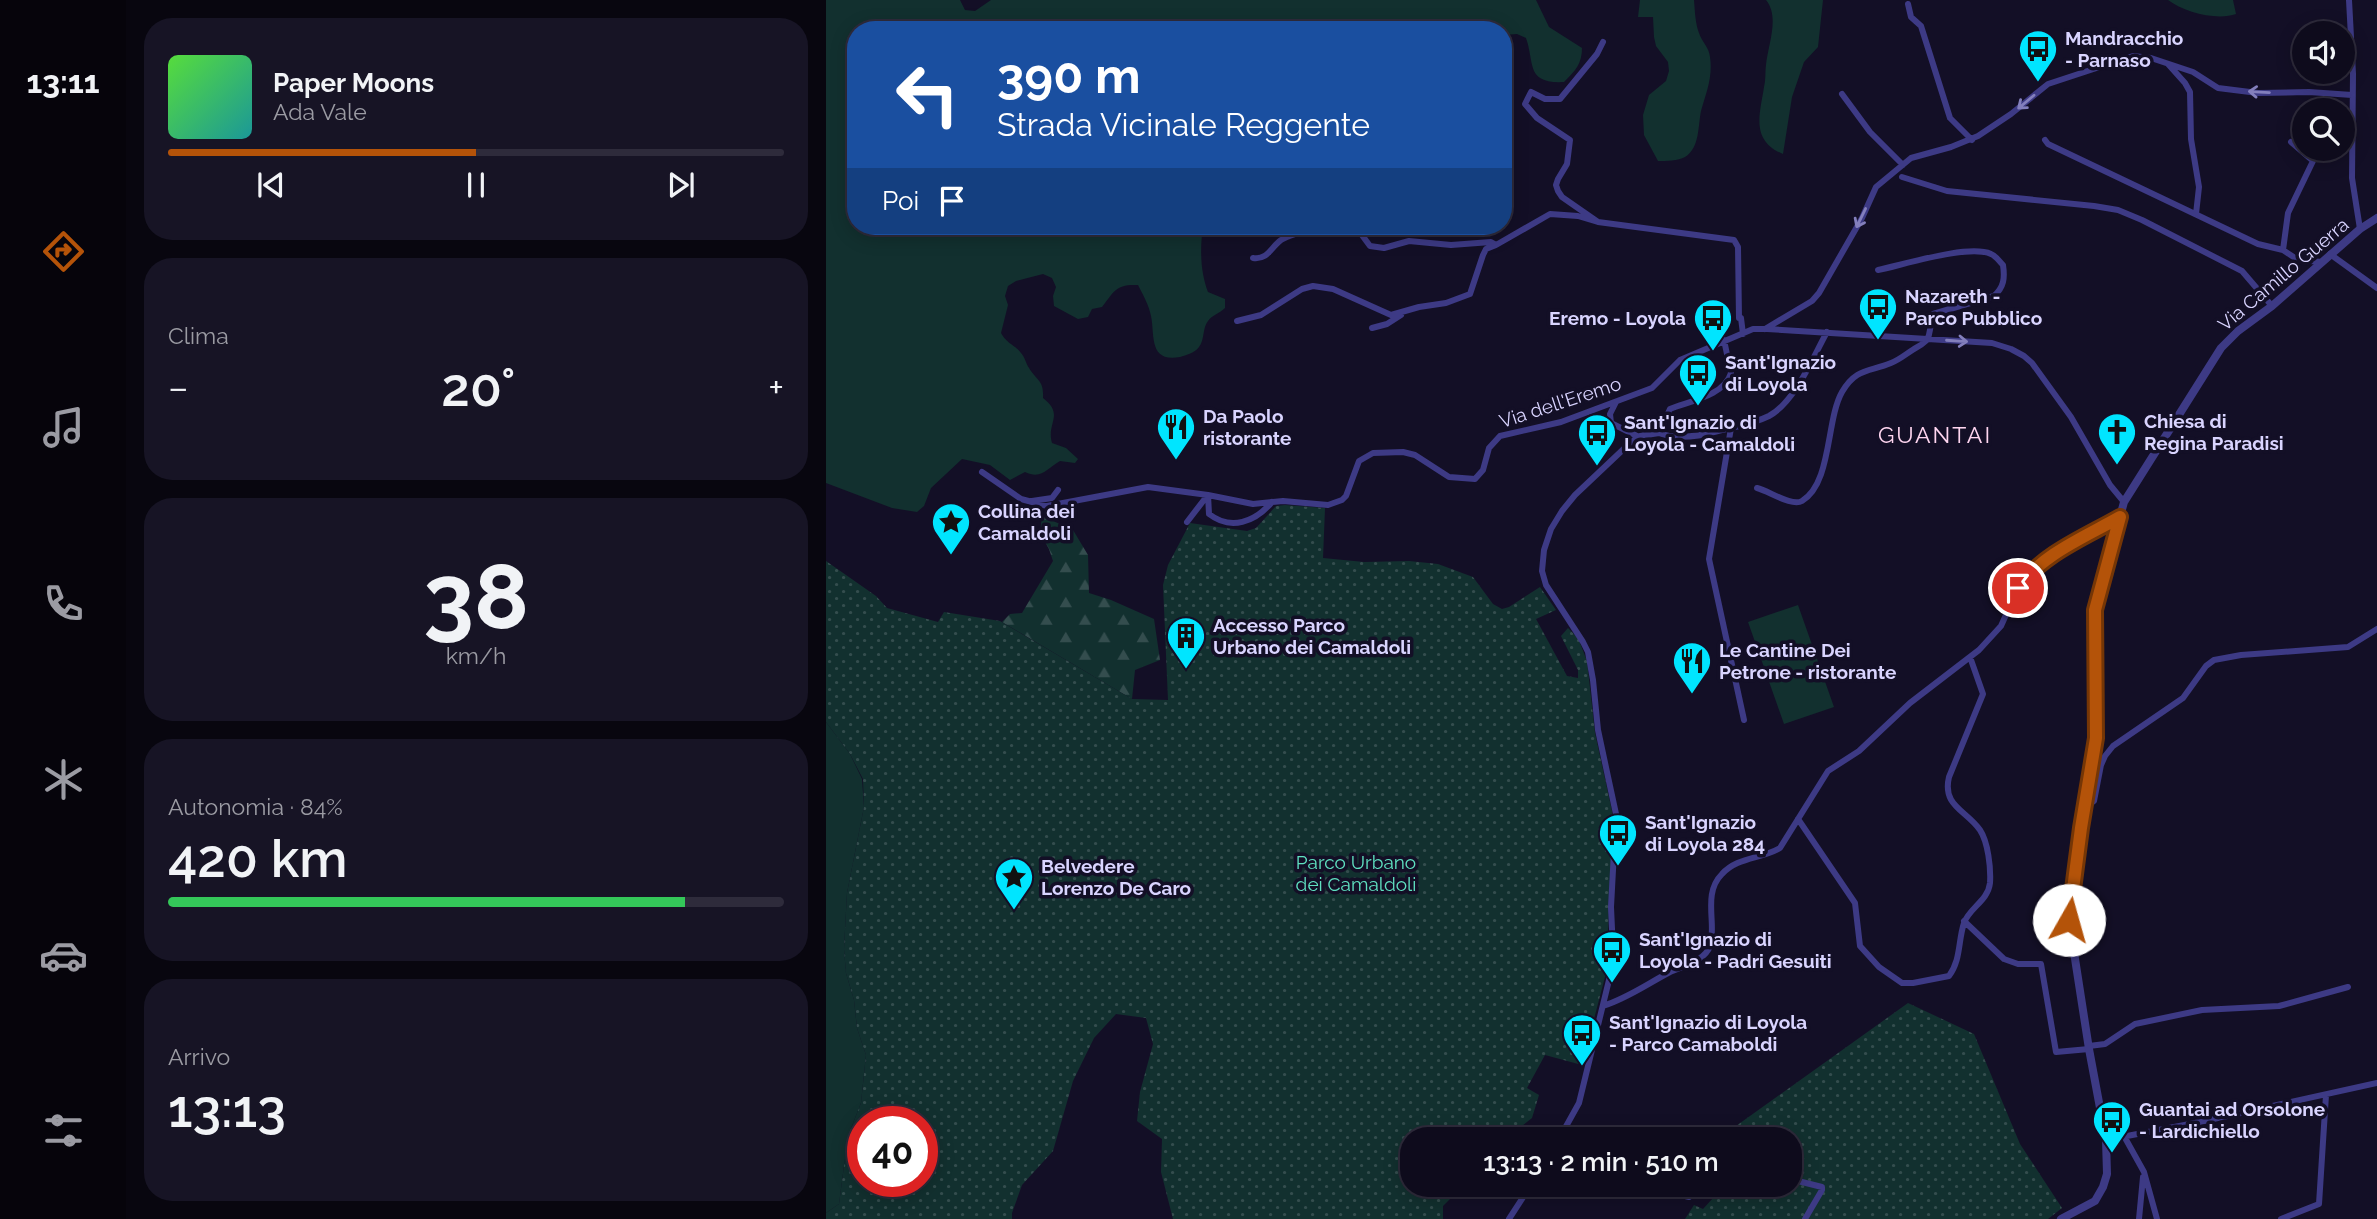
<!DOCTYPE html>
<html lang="it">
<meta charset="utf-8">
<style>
:root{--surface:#0e0b1c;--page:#171425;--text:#f1f3f6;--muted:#9b9ba3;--line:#2e2b3b;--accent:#b45309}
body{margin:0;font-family:Raleway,sans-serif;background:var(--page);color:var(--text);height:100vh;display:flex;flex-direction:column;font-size:26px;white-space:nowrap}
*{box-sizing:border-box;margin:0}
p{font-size:23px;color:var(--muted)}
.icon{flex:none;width:38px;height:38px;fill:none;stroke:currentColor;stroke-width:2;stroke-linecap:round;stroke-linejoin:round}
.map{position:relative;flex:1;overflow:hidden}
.sheet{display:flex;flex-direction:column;gap:18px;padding:18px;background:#08060f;width:700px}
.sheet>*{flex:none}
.hud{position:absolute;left:21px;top:21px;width:665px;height:214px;border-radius:28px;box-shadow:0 4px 18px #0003,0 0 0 2px var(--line);background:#1a4fa0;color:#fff;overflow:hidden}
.controls{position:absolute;left:1466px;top:21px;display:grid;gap:14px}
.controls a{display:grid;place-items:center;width:63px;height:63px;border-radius:50%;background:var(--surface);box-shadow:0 4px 18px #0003,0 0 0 2px var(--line);font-size:35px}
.speed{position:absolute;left:21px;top:1106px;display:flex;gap:14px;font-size:35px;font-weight:700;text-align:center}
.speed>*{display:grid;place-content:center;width:91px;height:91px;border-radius:50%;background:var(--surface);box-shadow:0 4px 18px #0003,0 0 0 2px var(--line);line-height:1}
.speed .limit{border:10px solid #d22;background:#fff;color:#111}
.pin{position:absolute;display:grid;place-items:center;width:60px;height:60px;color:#fff;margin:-30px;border:4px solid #fff;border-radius:50%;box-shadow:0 2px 7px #0007}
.me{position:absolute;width:77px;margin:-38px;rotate:7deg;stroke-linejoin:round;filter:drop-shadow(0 0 5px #0008)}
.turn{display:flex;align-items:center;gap:24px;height:147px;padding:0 35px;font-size:32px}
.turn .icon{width:91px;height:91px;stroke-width:2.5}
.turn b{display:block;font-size:49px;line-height:60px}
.then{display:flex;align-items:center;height:66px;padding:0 35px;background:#0003;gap:14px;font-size:26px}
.big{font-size:52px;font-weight:600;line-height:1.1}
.sheet .card{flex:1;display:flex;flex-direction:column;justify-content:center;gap:10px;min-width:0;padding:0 24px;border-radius:28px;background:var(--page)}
.sheet .dial{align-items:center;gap:0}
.dial b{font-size:91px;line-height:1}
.song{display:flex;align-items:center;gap:21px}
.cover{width:84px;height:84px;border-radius:10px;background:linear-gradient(135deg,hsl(110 70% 55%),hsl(180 70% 35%))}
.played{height:7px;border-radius:4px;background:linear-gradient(90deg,var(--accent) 50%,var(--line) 50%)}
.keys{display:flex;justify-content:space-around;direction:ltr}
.heat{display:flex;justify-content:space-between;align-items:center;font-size:38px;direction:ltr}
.charge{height:10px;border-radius:5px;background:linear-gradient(90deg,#34c759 84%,var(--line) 0)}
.trip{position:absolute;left:574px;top:1127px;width:402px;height:70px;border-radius:28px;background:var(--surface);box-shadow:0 4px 18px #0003,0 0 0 2px var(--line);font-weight:600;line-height:70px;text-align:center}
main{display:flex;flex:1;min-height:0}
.tabs{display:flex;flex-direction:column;width:126px;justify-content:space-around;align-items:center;background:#06040b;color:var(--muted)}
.tabs .icon{width:49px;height:49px}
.tabs .on{color:var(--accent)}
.tabs b{font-size:32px;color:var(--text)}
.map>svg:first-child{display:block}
.grass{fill:#12302f}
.forest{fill:url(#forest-firs)}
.park{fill:url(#park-dots);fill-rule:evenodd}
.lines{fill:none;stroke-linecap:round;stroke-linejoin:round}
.minor{stroke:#3d3a85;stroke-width:6}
.tertiary{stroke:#3d3a85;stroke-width:8}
.oneway{stroke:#837fbc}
.route-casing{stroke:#753606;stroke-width:18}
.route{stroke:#b45309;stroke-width:12}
.labels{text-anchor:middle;stroke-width:7;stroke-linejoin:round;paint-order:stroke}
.poi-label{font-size:19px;font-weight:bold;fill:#d9d4ff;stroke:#130f26;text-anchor:start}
.street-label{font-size:19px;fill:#d9d4ff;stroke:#130f26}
.park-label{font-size:19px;fill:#5fe0c0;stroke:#130f26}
.quarter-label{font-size:23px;letter-spacing:2px;fill:#ffd6f0;stroke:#130f26}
</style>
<main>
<nav class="tabs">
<b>13:11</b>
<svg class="icon on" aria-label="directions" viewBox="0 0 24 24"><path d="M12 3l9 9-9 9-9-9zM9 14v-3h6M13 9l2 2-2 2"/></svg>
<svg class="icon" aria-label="music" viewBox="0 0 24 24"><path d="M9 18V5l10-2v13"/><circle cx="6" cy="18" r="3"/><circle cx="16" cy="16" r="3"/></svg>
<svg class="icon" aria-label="phone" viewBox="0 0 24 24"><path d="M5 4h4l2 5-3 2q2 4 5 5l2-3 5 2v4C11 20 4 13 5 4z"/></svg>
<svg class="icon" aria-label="climate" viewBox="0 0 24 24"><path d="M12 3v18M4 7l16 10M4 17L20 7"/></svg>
<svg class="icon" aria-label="car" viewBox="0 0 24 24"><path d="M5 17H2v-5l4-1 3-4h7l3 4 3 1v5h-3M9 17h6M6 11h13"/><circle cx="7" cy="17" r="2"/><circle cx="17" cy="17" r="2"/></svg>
<svg class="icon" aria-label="filters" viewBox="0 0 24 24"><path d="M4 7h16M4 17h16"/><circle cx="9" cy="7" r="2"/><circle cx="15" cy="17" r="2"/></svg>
</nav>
<section class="sheet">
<div class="card">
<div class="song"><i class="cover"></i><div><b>Paper Moons</b><p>Ada Vale</p></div></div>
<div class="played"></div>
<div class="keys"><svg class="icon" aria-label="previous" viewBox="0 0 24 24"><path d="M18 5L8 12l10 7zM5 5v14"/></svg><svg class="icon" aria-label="pause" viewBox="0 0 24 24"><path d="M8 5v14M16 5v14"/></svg><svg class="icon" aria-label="next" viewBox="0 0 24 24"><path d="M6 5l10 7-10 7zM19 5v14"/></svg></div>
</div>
<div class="card"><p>Clima</p>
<div class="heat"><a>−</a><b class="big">20°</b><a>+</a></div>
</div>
<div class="card dial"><b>38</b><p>km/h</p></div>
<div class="card"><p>Autonomia · 84%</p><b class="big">420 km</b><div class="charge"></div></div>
<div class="card"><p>Arrivo</p><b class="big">13:13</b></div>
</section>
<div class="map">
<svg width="1551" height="1219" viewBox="0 0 1551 1219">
<defs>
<pattern id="forest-firs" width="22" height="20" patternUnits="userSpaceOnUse" patternTransform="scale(1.75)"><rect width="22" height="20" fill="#12302f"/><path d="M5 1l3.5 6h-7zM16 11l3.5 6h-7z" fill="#344d4e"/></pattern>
<pattern id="park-dots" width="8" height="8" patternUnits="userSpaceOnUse" patternTransform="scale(1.75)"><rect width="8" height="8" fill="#12302f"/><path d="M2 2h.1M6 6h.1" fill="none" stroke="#344d4e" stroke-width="1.8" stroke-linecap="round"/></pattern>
</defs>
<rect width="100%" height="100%" fill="#130f26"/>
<path class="grass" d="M0,0h134l5,10 10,1 16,-11h545l13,27 33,21c0,16 -7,23 -18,34 -39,2 -29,-19 -38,-44l-9,-4 -14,1v-5h-647v196h347c-3,22 -3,45 5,66l17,7v9c-5,5 -14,8 -17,13 -6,8 -3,18 -9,26 -4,6 -13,8 -19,10 -32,6 -25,-23 -29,-41 -2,-11 -8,-21 -13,-31 -23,-1 -24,7 -36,22l-10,2 -4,8 -10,2 -24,-13 -1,-10 3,-9 -4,-9 -9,-4 -27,7 -8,5 -3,10 3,9 -7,28c6,11 13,11 20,20 4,4 5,11 8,15 8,13 15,12 14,30 22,17 3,25 9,45l14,5 12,11 -3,4 -15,-2c-13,7 -18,19 -35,11l-15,8 -20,-15 -28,-6 -31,29 -7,18 -7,6 -25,-4 -66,-25z
M814,0h54c1,11 1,22 5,33 3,9 10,14 11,24 3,20 -4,36 -9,54 -3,14 -1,37 -16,46 -7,4 -19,4 -27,4l-14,-26 -1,-20 6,-20 17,-14 3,-10 -1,-9 -12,-16 -2,-9 -1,-20h-15z
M940,0h57l-5,47 -14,15 -12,35 -9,57c-33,-14 -23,-40 -19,-67 2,-8 1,-15 2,-22 2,-20 14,-48 0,-65z
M1342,0h65l3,14c-19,7 -52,-2 -68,-14z
M972,605l36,102 -50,17 -36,-102z
M0,722l24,32 12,25 2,28 -17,86 -3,56 2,24 8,27 3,28 9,27 -5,48 -13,33 -9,68 -13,9z"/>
<path class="forest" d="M216,516l31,14 15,25 1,38 22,7 43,19 6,41 -25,10 -3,29 -130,-77 8,-8 12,-1 31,-52 -4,-12 -9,-16z"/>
<path class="park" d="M459,505l40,3 -2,50 41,4 45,-1 29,3 35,13 20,27 9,5 7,-2 31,-20 16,23 -20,9 31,57 11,2v-8l-17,-34 7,-8 10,10 9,23 8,72 17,78 1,17 -7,145 -24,92 -37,-10 -18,33 12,7 -7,23 -27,21h-93v46h52l-21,21v13h-270l-12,-47 1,-33 -25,-18 3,-29 13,-48 -7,-26 -30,-4 -22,24 -21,43 -20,70 -31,34 -10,28v6h-186v-6l13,-9 9,-68 13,-33 5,-48 -9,-27 -3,-28 -8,-27 -2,-24 3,-56 17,-86 -1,-28 -13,-25 -24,-32v-161l50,35 11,12 51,14 6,-10 56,9 132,78 36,1 -5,-115 5,-20 22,-42 57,8 9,-3 20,-22zM37,1122h59v59h-59z
M1082,1003l66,31 46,110 42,64 -14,11h-363l9,-14 9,4 22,-24h65v-46h-51l-3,-13z"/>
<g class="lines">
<path class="minor" d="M1523,0l4,74 -1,104 8,51
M1082,4l3,13 10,9 29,92 22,22
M777,42l-6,12 -37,45h-15l-14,-7 -6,12 12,14 33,22 -3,24 -9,15 -2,6 2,6 4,6 36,25 136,18 4,7 1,71h2l2,16
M1342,64l17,19 5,9 1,47 8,48 -3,27
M1016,94l28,38 33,33
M1219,140l3,4 210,100 25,6 15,10 24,2
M1076,177l45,14 147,15 24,4 24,10 100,51 30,35
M525,226l5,1 14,19 14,2 25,-7 42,4 40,-3 5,3 54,-31 28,2 20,6
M1457,250l5,-37 25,-52 -22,-19
M1504,254l47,34
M427,258c15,2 18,-11 28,-18 9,-5 29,-11 39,-14
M411,321l24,-6 41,-26 11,-3 20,3 58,26 28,-8 27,-4 24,-9 13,-39 3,-6 10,-4
M546,328l15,-4 14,-9
M939,329l47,-28 7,-8 43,-75 14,-31 35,-29 40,-11 27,-11 33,-22 37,-30 85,-28 18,2 42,14 25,16 40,5 51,-1 43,3
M790,402l-6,12 1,9 28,14
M905,428l-22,131 35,161
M833,433c18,7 41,3 59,-2 17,-4 35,-7 51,-15 26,-14 44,-59 58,-84
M156,472l39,27 26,7 101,-19 60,8 45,9 30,-3 45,4 14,-5 4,-4 13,-35 14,-8 30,-1 12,3 34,22 26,2 8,-9 6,-22 11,-12 61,-14 91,-34 28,-28 73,-31h14l225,14 19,6 13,7 8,7 39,54 39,68 14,17
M931,488c12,3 35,19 45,13 30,-18 24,-81 40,-109 14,-24 27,-20 49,-29 8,-3 15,-9 23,-14 4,-2 10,-6 13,-9 4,-7 3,-18 6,-26l61,-18c10,-9 11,-18 9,-31 -4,-4 -7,-9 -12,-11 -23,-10 -88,11 -113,16
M382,495l1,19c22,17 46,8 63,-12
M206,501l20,-3 6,-8
M361,522l20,-26
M1259,808l9,-7 7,-36 4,-9 8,-10 70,-48 23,-32 8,-6 27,-5 107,-8 29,-18
M972,819l57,84 5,43 19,21 23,16h11l36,-7c12,-16 9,-35 15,-53 5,-15 24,-22 26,-40 1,-15 -2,-41 -10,-53 -14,-20 -38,-24 -31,-53l34,-83 -13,-37
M1138,921l40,38 14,5h23l15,88 33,-3
M777,1006c25,-8 44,-22 67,-34 13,-6 35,-11 40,-26 7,-22 -8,-52 12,-72 15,-17 39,-15 58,-26l48,-77 31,-20 51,-48 69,-53 22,-24 17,-38 11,-15 14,-12 77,-44
M1263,1046l16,-2 30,-20 67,-14 77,-4 69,-19
M1298,1136l20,36 13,47
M733,1139l20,-36 31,-127 3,-25 -2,-44 5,-93 -18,-84 -5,-50 -5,-28 -5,-10 -37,-57 -4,-14 2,-21 7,-21 11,-18 13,-16 55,-52 10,-7 19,-3 11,-24c20,-8 54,-13 61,-36l-7,-33
M1280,1140l89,-17 182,-40
M964,1179l32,8v3l-17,29
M819,1185l44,12 16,-12
M683,1219l22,-34
M1313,1219l4,-42
M1455,1219l38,-15 7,-109"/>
<path class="tertiary" d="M1235,1219l34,-18 8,-14 4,-13 -1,-34 -17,-91 -20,-129 12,-92 15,-90 -1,-128 29,-108 97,-154 17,-17 34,-25 88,-77 17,-11"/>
</g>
<defs><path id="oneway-shaft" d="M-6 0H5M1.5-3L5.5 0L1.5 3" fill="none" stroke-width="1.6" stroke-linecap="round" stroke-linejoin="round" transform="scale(1.75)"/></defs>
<g class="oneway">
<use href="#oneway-shaft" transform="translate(1433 92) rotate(-177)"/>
<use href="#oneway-shaft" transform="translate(1200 102) rotate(140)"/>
<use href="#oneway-shaft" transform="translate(1035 218) rotate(116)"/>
<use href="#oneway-shaft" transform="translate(1131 341) rotate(4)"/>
</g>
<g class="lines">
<g class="route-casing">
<path id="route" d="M1192,588c24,-34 67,-51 102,-71l-25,93 1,128 -15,90 -12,92"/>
</g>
<use href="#route" class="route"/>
</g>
<defs>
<g id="bus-pin" transform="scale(2.0125)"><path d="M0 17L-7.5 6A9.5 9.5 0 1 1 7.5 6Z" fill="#00e5ff" stroke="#130f26"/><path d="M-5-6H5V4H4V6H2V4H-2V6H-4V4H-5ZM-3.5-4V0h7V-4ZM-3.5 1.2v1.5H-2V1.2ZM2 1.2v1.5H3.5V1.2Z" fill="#111"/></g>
<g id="restaurant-pin" transform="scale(2.0125)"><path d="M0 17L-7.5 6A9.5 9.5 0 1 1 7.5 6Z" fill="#00e5ff" stroke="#130f26"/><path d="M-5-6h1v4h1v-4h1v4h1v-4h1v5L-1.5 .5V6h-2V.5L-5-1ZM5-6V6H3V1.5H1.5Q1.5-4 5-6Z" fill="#111"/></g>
<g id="church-pin" transform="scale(2.0125)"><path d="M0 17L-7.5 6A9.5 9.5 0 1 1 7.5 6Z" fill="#00e5ff" stroke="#130f26"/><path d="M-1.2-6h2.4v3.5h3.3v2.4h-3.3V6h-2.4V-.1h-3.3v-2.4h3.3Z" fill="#111"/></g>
<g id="sight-pin" transform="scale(2.0125)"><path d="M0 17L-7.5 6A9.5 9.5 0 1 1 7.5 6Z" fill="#00e5ff" stroke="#130f26"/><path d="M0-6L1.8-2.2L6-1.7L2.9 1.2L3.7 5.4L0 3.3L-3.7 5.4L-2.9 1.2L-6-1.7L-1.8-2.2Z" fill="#111"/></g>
<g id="building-pin" transform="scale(2.0125)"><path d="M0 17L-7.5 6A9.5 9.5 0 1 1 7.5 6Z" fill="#00e5ff" stroke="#130f26"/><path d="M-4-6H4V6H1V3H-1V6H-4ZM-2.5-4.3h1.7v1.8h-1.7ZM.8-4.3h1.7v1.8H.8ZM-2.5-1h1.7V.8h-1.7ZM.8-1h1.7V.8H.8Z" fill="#111"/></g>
</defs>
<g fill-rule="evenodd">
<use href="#bus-pin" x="1212" y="49"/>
<use href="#bus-pin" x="1052" y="307"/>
<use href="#bus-pin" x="887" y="318"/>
<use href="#bus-pin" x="872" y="373"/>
<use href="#restaurant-pin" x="350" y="427"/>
<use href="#church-pin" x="1291" y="432"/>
<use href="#bus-pin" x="771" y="433"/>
<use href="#sight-pin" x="125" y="522"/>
<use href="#building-pin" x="360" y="636"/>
<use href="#restaurant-pin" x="866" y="661"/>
<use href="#bus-pin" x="792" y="833"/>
<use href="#sight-pin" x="188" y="877"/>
<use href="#bus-pin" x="786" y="950"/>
<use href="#bus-pin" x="756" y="1033"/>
<use href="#bus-pin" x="1286" y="1120"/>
</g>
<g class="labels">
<g class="poi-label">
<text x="1239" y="45">Mandracchio<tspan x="1239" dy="22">- Parnaso</tspan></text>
<text x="1079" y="303">Nazareth -<tspan x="1079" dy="22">Parco Pubblico</tspan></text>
<text x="860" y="325" text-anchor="end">Eremo - Loyola</text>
<text x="899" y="369">Sant'Ignazio<tspan x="899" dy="22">di Loyola</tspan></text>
<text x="377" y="423">Da Paolo<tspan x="377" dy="22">ristorante</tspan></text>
<text x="1318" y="428">Chiesa di<tspan x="1318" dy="22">Regina Paradisi</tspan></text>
<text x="798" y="429">Sant'Ignazio di<tspan x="798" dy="22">Loyola - Camaldoli</tspan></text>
<text x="152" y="518">Collina dei<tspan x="152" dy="22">Camaldoli</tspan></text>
<text x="387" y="632">Accesso Parco<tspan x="387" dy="22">Urbano dei Camaldoli</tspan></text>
<text x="893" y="657">Le Cantine Dei<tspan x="893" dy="22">Petrone - ristorante</tspan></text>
<text x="819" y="829">Sant'Ignazio<tspan x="819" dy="22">di Loyola 284</tspan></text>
<text x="215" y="873">Belvedere<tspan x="215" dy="22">Lorenzo De Caro</tspan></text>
<text x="813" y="946">Sant'Ignazio di<tspan x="813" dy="22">Loyola - Padri Gesuiti</tspan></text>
<text x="783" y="1029">Sant'Ignazio di Loyola<tspan x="783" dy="22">- Parco Camaboldi</tspan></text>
<text x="1313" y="1116">Guantai ad Orsolone<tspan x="1313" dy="22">- Lardichiello</tspan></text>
</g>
<g class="street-label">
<text transform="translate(1457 274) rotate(-40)" y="7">Via Camillo Guerra</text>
<text transform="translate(734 402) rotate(-18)" y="7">Via dell'Eremo</text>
</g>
<g class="park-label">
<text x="530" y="869">Parco Urbano<tspan x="530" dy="22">dei Camaldoli</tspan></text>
</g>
<g class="quarter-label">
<text x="1109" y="443">GUANTAI</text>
</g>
</g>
</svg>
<div class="controls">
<a><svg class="icon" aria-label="sound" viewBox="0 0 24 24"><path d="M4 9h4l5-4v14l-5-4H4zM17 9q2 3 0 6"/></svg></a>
<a><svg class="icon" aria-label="search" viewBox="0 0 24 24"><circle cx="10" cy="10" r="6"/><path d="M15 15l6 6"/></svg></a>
</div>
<div class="speed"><div class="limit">40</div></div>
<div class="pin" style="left:1192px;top:588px;background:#d93025"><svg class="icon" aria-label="arrive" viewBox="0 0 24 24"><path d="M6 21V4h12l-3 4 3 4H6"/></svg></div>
<svg class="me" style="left:1243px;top:920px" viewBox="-20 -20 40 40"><circle r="19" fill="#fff"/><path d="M0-13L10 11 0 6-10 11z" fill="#b45309"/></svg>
<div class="trip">13:13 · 2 min · 510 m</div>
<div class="hud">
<div class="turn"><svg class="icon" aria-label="left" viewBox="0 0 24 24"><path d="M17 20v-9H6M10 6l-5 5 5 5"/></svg><div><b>390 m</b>Strada Vicinale Reggente</div></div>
<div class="then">Poi<svg class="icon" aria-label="arrive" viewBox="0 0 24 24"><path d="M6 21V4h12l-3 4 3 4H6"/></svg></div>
</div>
</div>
</main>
